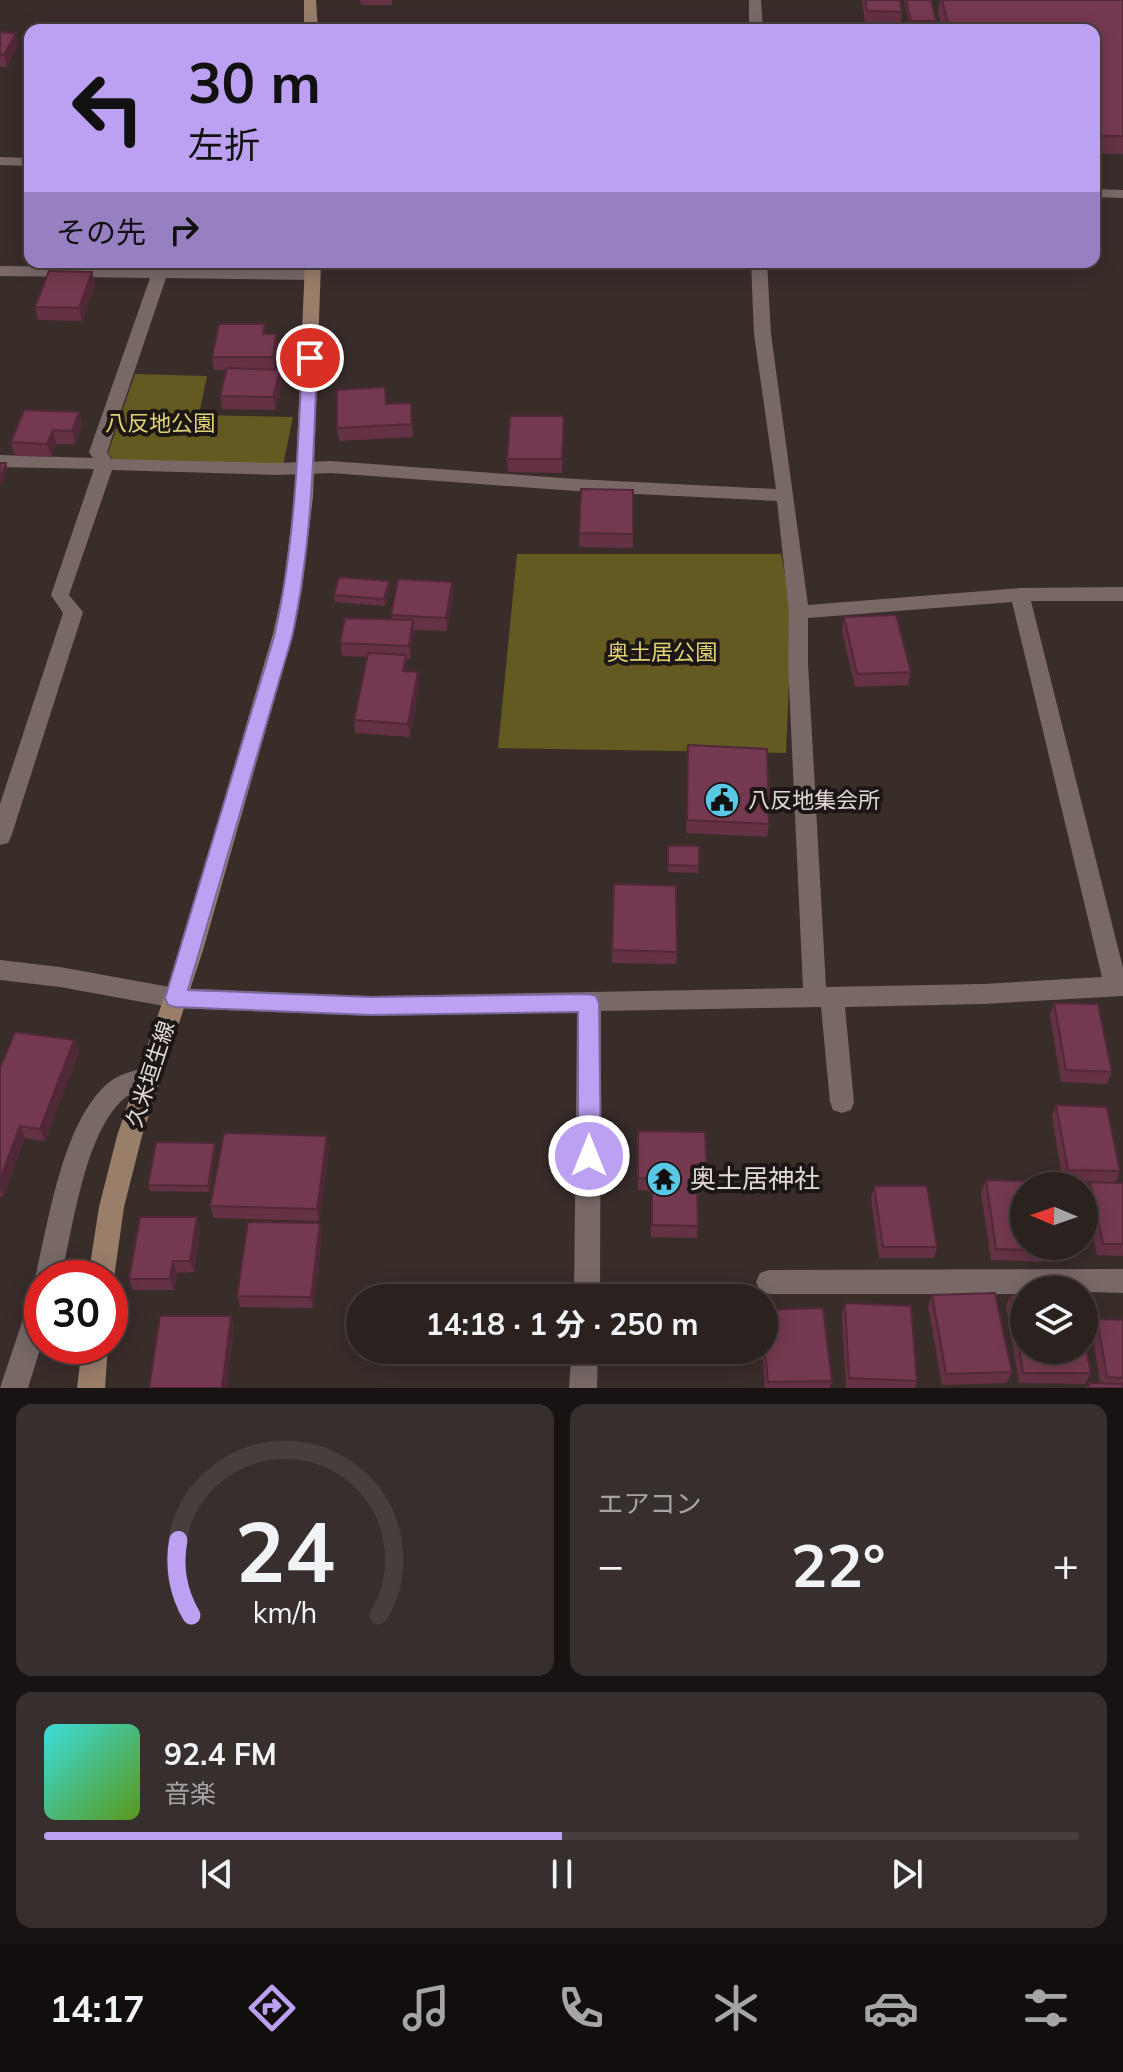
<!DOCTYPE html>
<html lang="ja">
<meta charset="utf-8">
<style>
:root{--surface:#2b2220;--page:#372f2d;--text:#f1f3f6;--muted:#a6a4a5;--line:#473f3e;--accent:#bca0f2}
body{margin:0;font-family:Mulish,"Noto Sans JP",sans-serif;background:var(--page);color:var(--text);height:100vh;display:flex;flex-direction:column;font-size:30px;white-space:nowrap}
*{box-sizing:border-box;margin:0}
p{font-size:26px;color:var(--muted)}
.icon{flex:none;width:44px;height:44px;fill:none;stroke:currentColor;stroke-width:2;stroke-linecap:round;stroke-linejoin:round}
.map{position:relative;height:1388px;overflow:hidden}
.drawer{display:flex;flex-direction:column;gap:16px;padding:16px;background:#181312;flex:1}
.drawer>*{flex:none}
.guide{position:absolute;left:24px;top:24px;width:1076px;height:244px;border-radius:16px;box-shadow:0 4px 20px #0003,0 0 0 2px var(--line);background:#bca0f2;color:#111;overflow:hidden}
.needle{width:52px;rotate:272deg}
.buttons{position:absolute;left:1010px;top:1172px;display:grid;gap:16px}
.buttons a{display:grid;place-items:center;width:88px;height:88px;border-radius:50%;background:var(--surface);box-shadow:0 4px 20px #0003,0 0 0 2px var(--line);font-size:40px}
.speed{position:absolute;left:24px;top:1260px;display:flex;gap:16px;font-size:40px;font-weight:700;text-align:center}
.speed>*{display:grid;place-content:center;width:104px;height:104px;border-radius:50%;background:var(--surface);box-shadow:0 4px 20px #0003,0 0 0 2px var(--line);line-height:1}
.speed .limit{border:12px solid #d22;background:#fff;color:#111}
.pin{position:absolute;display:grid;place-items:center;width:68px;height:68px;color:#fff;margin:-34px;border:4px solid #fff;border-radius:50%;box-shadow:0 2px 8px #0007}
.me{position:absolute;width:88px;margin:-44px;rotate:0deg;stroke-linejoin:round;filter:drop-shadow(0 0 6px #0008)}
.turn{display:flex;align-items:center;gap:28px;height:168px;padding:0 32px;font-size:36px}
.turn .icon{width:104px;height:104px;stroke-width:2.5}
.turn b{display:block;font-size:56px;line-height:68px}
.then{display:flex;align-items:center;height:76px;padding:0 32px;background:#0003;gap:16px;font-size:30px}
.big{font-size:60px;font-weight:700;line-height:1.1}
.drawer .widget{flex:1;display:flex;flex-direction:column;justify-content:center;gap:12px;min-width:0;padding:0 28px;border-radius:16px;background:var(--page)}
.drawer .dial{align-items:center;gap:0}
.dial svg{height:208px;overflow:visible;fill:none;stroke:var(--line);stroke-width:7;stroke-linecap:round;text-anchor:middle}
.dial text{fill:var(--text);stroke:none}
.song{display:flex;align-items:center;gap:24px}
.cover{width:96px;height:96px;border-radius:12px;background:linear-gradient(135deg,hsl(180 70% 55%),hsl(90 70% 35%))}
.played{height:8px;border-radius:4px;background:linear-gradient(90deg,var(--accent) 50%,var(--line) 50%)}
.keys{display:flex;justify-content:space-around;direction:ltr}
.heat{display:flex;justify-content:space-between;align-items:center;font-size:44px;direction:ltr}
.drawer .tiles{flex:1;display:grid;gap:16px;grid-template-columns:1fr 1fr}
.widget:last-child{grid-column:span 2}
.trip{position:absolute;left:346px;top:1284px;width:432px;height:80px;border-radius:40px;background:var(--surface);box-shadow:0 4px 20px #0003,0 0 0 2px var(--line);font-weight:700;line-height:80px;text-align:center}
.tab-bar{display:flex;height:128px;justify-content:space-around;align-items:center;background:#110e0d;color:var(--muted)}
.tab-bar .icon{width:56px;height:56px}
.tab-bar .selected{color:var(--accent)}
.tab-bar b{font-size:36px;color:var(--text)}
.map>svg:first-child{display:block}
.green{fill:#625a21}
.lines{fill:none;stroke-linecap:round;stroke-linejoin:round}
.minor{fill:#786966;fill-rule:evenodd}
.secondary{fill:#997e6a;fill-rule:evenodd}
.wall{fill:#643145}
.shaded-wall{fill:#512838}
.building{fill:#743950;stroke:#512838;stroke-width:2}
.route{fill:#bca0f2;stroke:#7a689d;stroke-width:2}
.labels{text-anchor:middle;stroke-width:8;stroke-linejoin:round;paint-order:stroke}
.park-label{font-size:22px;fill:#e0d374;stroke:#1c1715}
.poi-label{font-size:22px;fill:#e1d8d7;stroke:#1c1715;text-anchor:start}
.street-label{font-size:22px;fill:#e1d8d7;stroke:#1c1715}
.near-poi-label{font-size:26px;fill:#e1d8d7;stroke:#1c1715;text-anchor:start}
</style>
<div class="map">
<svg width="1123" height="1388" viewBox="0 0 1123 1388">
<rect width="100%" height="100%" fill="#392d2a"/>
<path class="green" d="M135,374l72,2 -8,39 94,2 -10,48 -170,-5 -5,-7z
M517,554h264l11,57 -6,142 -288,-5z"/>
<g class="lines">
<path class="minor" d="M749,0h12l2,30h-14z
M0,157l30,1v8l-30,-1z
M1094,189l29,1v8l-29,-1z
M751,262h16l4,72 37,271 212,-17 103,-1v14h-92l92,367v28l-140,8 -138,3 9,95 -3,8 -9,3 -9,-3 -3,-8 -9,-95 -220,4 -1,287h-26l3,-286 -206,4 -196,-8 -115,-21 -60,-7v-20l60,7 115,21 196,8 432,-8 -15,-325 1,-51 -12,-111 -202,-10 -244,-18 -54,2 -165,-5 -43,125 14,17 -72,225 -3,6 -8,2v-41l63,-191 -12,-18 43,-126 -94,-2v-12l93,3 -4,-6 61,-174 -150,-2v-10l313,4 8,5 -8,5 -147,-2 -59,174 4,7 166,4 54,-2 244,18 201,10 -22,-155zM1012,602l90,375 -119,7 -157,3 -18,-324v-45z
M147,1067l8,4 4,7 -4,7c-9,4 -20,6 -29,12 -41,32 -53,131 -65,181h-19v10l-3,-1 -4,-9c14,-57 27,-154 72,-194 11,-10 27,-13 40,-17z
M1123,1269v24l-99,-3v4h-255l-9,-3 -4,-9 4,-9 9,-3z
M42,1288v55l-14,45h-28l29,-87 4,-9z
M572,1350h26l-1,38h-28z"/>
<path class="secondary" d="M304,0h12l2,30h-14z
M305,262h16l-8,234 -11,93 -9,45 -90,316 -61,186 -18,71 -10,71 -4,9v-9h-22l11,-71 18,-71 63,-186 93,-316 10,-45 12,-93z
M82,1346h26l-3,42h-28z"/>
</g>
<path class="wall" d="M360,0h32v5h-31z
M862,0h38l2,12 -2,12 -35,-1z
M904,0h27l5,21 -1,7 -25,-1z
M940,0h183v154h-29v-124h-152l-4,-18z
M0,32l18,13 -11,22h-7z
M156,262h44l-1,5 -42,-1z
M92,272l3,13 -13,36 -44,-1 -3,-13z
M267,334h9l2,13 -4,22 6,1 2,13 -7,27 -53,-1 -2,-13 7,-26h-13l-2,-13z
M411,403l2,34 -74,4 -2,-13z
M79,412l3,14 -7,18h-19l-5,13 -36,-1 -4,-14z
M564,416l-2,57 -54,-1 -1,-13z
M581,489l52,45v14l-54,-1z
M389,581l1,7 -5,18 -50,-4 -1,-7z
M452,582l1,13 -6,36 -33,-1 -4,29h-4l1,13 12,13 -9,52 -55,-4 -1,-13 14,-63 -26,-1 -2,-13 52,-23 -1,-5z
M844,617l67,55 -3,13 -53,2 -13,-56z
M688,745l81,79 -2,13 -81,-4z
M668,846l31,20 -1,7 -30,-1z
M614,884l63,68 -1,12 -64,-1z
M1054,1003l58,69 -5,12 -46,-2 -11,-66z
M74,1040l5,12 -34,89 -20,-3 -22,59 -3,-1v-128z
M1056,1105l64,66 -5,12h8v73l-26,-1 -12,-61 5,-11 -27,-1 -11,-65z
M638,1131l69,44 -1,12 -9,-1 1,40 -1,12 -46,-1v-46l-13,-1z
M329,1148l-10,73 -105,-3 -4,-12z
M216,1149l-7,43 -59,-1 -2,-6z
M986,1180l74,71 -5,11 -64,-2 -10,-68z
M874,1186l63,61 -3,11h-55l-8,-60z
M197,1217l3,12 -6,43 -17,1 -3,17h-41l-4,-11z
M322,1235l-9,73 -73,-1 -3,-11z
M932,1295l80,77 -5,11 -65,2 -14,-79z
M1011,1295l80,78 -6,11 -66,-1 -13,-77z
M845,1303l72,78 -2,7h-69l-4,-74z
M764,1310l68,71 -2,7h-65l-3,-38h2z
M1097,1319l26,1v68h-37l3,-5 11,1 -8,-54z"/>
<path class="shaded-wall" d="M16,33l2,12 -11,22 -3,-12z
M92,272l3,13 -13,36 -3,-13z
M276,334l2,13 -4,23 -1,-13z
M280,370l2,13 -7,27 -2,-13z
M79,412l3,14 -7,18 -3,-13z
M53,430l3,14 -5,13 -4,-13z
M6,463l2,6 -7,18 -1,-8z
M389,581l1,7 -5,18 -1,-7z
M452,582l1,13 -6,36 -1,-13z
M413,620l1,14 -4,25 -1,-13z
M406,655l1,14 -3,16 -1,-14z
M418,672l1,13 -9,52 -2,-13z
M74,1040l5,12 -34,89 -5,-12z
M20,1126l5,12 -22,59 -3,-8v-10z
M327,1136l2,12 -10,73 -2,-12z
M215,1143l1,6 -7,43 -1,-6z
M197,1217l3,12 -6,43 -4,-11z
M320,1223l2,12 -9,73 -2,-11z
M173,1261l4,12 -3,17 -4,-11z
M231,1316l3,11 -7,61h-5z"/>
<path class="building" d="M865,0h35l2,12 -35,-1z
M906,0h25l5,21h-25z
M942,0h181v136h-29v-106h-144z
M0,32l16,1 -12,22h-4z
M49,271l43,1 -13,36 -44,-1z
M219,324h46l-2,10h13l-3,23h-61z
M227,368l53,2 -7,27 -53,-1z
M385,387l1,17 25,-1 1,21 -75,4v-38z
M24,410l55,2 -7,19 -19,-1 -6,14 -36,-2z
M510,416h54l-2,43h-55z
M0,463h6l-6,16z
M581,489l52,1v44l-54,-1z
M339,577l50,4 -5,18 -50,-4z
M398,579l54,3 -6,36 -55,-3z
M896,615l15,57 -54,2 -13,-57z
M345,618l68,2 -4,26 -69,-3z
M368,653l38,2 -3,16 15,1 -10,52 -54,-4z
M688,745l79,4 2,75 -82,-4z
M668,846h31v20l-31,-1z
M614,884l62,2 1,66 -65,-2z
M1054,1003l44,1 14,68 -46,-2z
M15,1032l59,8 -34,89 -20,-3 -20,53v-111z
M1056,1105l51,2 13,64 -52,-1z
M638,1131l67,1 2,43h-10l1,51 -46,-1v-46l-14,-1z
M224,1133l103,3 -10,73 -107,-3z
M156,1142l59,1 -7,43 -60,-1z
M986,1180l62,2 1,4h-25v60h35l1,5 -64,-2z
M1090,1182l33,1v61h-20z
M874,1186h53l10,61h-54z
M140,1217h57l-7,44h-17l-3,18h-41z
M248,1222l72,1 -9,74 -74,-1z
M995,1293l17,79 -66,2 -14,-79z
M1011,1295h13v55h60v-13l7,36h-68z
M845,1303l66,3 6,75 -68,-3z
M823,1308l9,73 -64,1 -4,-42v-30z
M160,1316h71l-9,72h-73z
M1097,1319l26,1v58l-16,-1z
M1089,1383l34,1v4h-34z"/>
<path class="route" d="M310,353l7,5c-3,93 -5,187 -25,279l-104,353 183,7 218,-3 7,2 3,7 2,153 -4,7 -8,3 -8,-3 -3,-7v-144l-207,3 -196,-8 -7,-2 -3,-7 109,-361c21,-92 24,-186 28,-279z"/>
<defs>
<g id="civic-disc" transform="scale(1.8)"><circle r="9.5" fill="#59c8e5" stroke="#1c1715"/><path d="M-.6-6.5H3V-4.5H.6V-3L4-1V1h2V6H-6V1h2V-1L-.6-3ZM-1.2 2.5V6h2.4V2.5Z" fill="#111"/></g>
<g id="temple-disc" transform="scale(1.8)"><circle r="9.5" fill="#59c8e5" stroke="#1c1715"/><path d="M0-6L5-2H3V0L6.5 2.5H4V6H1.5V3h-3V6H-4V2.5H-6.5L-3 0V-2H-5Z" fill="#111"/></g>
</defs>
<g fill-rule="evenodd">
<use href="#civic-disc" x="722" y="800"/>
<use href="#temple-disc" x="664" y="1179"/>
</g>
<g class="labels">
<g class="park-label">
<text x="160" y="431">八反地公園</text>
<text x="662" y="660">奥土居公園</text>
</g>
<g class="poi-label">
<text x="748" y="808">八反地集会所</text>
</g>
<g class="street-label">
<text transform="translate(150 1074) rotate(-72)" y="8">久米垣生線</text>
</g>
<g class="near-poi-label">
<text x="690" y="1188">奥土居神社</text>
</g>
</g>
</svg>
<div class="buttons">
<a><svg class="needle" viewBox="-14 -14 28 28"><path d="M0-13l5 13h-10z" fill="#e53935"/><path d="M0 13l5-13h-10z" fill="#a6a4a5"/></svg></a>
<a><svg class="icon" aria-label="layers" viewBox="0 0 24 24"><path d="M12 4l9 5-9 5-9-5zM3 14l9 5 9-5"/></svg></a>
</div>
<div class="speed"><div class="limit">30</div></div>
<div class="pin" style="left:310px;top:358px;background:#d93025"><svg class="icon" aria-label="arrive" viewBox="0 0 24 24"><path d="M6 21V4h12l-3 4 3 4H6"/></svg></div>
<svg class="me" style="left:589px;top:1156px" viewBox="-20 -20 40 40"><circle r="17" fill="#bca0f2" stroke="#fff" stroke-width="3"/><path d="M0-11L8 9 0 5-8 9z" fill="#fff"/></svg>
<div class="trip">14:18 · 1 分 · 250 m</div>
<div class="guide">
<div class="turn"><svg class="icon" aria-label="left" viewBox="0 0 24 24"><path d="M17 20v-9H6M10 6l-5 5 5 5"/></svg><div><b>30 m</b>左折</div></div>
<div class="then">その先<svg class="icon" aria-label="right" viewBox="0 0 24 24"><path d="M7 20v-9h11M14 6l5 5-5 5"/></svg></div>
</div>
</div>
<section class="drawer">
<div class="tiles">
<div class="widget dial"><svg viewBox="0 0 100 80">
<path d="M14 69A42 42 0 1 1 86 69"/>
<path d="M14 69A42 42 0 0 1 9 40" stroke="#bca0f2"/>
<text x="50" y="56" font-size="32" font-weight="700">24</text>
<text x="50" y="72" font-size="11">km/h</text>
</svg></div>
<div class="widget"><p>エアコン</p>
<div class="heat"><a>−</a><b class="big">22°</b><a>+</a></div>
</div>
<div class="widget">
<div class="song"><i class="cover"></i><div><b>92.4 FM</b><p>音楽</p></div></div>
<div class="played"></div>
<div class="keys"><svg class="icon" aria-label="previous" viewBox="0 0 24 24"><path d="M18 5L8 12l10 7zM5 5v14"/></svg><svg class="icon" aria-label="pause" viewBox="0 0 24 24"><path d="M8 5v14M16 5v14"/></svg><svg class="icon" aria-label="next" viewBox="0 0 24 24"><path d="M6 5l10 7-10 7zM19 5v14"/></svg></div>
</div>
</div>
</section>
<nav class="tab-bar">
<b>14:17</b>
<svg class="icon selected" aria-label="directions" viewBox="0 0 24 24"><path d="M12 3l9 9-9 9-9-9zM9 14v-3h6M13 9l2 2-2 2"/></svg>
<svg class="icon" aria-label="music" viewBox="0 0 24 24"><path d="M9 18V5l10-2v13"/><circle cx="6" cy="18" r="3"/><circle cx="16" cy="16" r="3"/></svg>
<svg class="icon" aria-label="phone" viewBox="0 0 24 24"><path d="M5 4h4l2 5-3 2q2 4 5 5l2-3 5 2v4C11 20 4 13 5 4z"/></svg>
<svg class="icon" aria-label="climate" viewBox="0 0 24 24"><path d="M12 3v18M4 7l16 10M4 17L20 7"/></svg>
<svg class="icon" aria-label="car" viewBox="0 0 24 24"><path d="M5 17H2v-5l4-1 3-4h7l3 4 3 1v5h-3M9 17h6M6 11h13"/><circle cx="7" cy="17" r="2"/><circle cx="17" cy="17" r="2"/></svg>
<svg class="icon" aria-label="filters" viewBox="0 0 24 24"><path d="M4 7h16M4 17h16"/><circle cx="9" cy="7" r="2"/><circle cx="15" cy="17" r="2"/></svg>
</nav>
